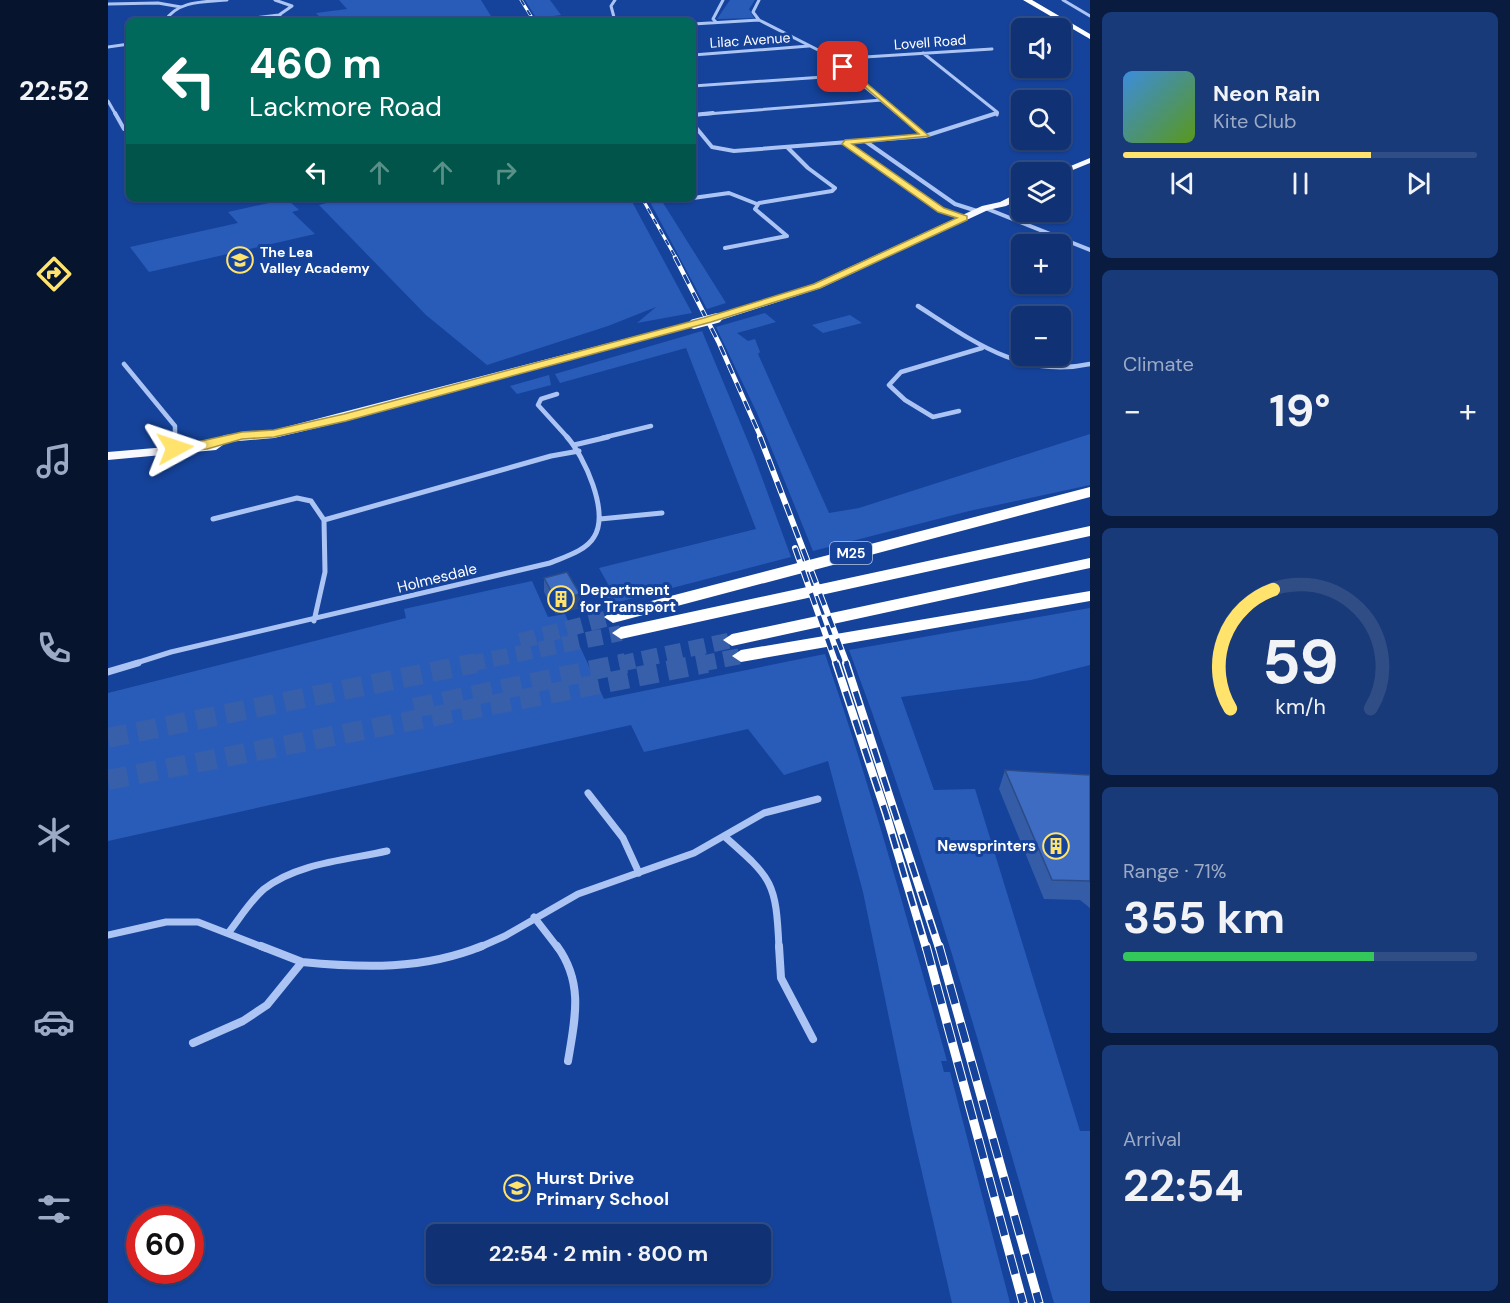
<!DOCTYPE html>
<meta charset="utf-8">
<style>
:root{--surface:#103274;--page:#193a79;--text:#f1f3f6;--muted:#9caac5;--line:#304d86;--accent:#ffe36d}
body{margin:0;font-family:"DM Sans",sans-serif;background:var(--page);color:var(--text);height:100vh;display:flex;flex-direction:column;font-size:22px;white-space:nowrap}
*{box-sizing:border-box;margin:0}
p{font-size:20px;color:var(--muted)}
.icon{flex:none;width:33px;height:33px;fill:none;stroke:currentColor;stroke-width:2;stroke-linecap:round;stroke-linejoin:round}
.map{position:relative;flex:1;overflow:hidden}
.panel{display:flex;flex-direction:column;gap:12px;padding:12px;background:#091c40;width:420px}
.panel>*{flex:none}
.guide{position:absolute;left:18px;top:18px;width:570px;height:183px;border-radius:9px;box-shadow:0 2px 4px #0004,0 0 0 2px var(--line);background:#00695c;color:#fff;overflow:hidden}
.fabs{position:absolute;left:903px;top:18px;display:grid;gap:12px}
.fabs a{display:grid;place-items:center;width:60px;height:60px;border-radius:9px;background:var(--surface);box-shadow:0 2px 4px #0004,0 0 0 2px var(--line);font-size:30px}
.speed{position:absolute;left:18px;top:1206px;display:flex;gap:12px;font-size:30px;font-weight:700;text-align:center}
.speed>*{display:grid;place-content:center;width:78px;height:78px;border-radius:50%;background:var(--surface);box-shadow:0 2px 4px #0004,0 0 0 2px var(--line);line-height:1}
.speed .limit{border:9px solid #d22;background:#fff;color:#111}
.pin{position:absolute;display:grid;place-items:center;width:51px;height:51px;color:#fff;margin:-26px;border-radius:12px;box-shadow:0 3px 9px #0006}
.me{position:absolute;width:66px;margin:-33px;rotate:85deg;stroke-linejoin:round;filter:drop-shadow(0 0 4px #0008)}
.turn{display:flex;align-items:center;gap:21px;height:126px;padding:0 24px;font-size:27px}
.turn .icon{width:78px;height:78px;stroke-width:2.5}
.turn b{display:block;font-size:42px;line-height:51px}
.lanes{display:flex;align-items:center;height:57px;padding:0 24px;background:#0003;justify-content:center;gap:30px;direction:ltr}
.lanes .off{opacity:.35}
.big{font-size:45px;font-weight:700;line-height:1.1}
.panel .widget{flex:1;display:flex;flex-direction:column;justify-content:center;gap:9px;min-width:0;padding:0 21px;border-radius:9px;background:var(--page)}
.panel .dial{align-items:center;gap:0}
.dial svg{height:156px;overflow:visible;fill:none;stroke:var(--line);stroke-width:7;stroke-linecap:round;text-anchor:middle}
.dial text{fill:var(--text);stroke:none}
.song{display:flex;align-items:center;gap:18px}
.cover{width:72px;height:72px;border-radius:9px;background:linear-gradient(135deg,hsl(210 70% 55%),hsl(90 70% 35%))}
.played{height:6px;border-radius:3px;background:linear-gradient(90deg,var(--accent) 70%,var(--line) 70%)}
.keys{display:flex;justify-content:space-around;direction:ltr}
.heat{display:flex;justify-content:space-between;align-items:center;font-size:33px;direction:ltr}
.charge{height:9px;border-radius:4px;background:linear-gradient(90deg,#34c759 71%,var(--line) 0)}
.trip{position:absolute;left:318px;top:1224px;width:345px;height:60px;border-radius:9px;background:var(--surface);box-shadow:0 2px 4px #0004,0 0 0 2px var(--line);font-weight:700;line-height:60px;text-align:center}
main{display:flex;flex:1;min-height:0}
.menu{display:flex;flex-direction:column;width:108px;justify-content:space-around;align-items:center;background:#06142e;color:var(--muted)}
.menu .icon{width:42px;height:42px}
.menu .on{color:var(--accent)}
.menu b{font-size:27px;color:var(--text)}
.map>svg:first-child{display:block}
.green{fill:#295cb9}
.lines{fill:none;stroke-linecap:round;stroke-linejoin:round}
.highway-tunnel-far1{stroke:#385faa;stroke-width:16;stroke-dasharray:16 8;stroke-linecap:butt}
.highway-tunnel{stroke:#385faa;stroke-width:20;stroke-dasharray:20 10;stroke-linecap:butt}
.street-far5{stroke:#abc4f3;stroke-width:3}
.street-far4{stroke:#abc4f3;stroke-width:4}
.street-far3{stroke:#abc4f3;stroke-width:4.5}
.street-far2{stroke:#abc4f3;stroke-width:5}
.street-far1{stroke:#abc4f3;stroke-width:7}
.street{stroke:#abc4f3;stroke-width:8}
.primary{fill:#f7f9ff;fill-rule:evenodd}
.highway{fill:#fff;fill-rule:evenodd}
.rail-far4-casing{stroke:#fff;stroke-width:3}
.rail-far3-casing{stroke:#fff;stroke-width:4.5}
.rail-far2-casing{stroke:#fff;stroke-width:6}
.rail-far1-casing{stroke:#fff;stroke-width:8}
.rail-casing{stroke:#fff;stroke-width:9}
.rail-far4{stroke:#15439b;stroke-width:2;stroke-dasharray:6;stroke-linecap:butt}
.rail-far3{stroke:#15439b;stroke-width:3;stroke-dasharray:10;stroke-linecap:butt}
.rail-far2{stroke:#15439b;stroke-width:4;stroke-dasharray:12;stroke-linecap:butt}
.rail-far1{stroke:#15439b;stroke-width:5;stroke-dasharray:15;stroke-linecap:butt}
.rail{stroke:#15439b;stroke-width:7;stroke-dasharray:20;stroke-linecap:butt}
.primary-bridge{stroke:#f7f9ff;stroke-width:10}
.wall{fill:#355da7}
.shaded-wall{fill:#2b4c88}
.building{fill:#3e6cc2;stroke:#2b4c88;stroke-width:1.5}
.route{fill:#ffe36d;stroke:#a69447;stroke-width:1.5}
.labels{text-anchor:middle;stroke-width:6;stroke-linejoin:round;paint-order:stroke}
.far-street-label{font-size:14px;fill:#fff;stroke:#15439b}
.far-poi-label{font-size:14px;font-weight:bold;fill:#fff;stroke:#15439b;text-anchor:start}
.shield{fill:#15439b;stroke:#b9c7e1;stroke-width:1.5}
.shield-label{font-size:14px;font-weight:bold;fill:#fff}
.street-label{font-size:15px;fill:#fff;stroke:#15439b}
.poi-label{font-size:15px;font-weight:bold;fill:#fff;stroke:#15439b;text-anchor:start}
.near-poi-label{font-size:18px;font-weight:bold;fill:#fff;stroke:#15439b;text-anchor:start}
</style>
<main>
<nav class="menu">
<b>22:52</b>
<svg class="icon on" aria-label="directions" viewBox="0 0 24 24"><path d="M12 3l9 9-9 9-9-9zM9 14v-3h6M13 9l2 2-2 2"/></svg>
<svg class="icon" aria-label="music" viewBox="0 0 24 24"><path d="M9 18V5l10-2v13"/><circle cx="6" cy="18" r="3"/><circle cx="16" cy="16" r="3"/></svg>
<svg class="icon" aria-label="phone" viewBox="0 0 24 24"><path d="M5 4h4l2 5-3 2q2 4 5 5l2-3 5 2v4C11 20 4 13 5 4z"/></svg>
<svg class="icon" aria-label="climate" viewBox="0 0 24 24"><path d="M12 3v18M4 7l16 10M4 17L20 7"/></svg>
<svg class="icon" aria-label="car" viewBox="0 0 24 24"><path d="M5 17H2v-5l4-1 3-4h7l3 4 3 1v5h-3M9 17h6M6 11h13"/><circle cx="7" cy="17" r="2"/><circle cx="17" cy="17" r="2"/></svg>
<svg class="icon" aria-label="filters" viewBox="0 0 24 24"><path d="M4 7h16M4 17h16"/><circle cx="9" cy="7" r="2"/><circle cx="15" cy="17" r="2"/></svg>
</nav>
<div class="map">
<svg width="982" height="1303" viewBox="0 0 982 1303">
<rect width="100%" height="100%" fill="#15439b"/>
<path class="green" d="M231,0h142l13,21h-186l14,-2 -6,-6 31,-4z
M417,0h25l11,15 -8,1 3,4 -18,1z
M622,0h25l-6,9 5,9 -37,1z
M238,198h284l62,115 -55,10 19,-16 -48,19 -121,39 -61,-50 -107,-110z
M540,198h12l66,105 -19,6z
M179,199l12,11 -7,2 23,22 -166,38 -19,-25 108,-24 -10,-11z
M657,313l11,9 -39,11 11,8 7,-2 5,13 -2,2 71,159 30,-5 231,-74v51l-121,26 -156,40 -56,-138 -41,-86z
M742,315l12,8 -39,10 -11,-8z
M594,331l52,125 37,101 -184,48 -5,-9 11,-3 -14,-25 157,-39 -70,-181 -126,35 -5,-9z
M441,375l2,10 -34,9 -7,-8z
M424,581l16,36 17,-3 39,85 221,-45c46,134 84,271 122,407h-6l3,11h6l60,231h-58l-40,-174 -49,-237 -35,-131 -44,14 -36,-46 -104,23 -13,-27 -523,116v-148l298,-75 -2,-9z
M982,608v57l-59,15 -130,17 33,93 41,-1 105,342h10v172h-36c-63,-219 -124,-439 -205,-653z"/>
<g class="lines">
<path class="highway-tunnel-far1" d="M412,641l93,-24
M361,664l152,-31
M511,664l113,-24
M592,664l41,-8"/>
<path class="highway-tunnel" d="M306,708l212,-45
M0,738l368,-75
M0,780l599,-117"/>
<path class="street-far5" d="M167,0l17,6 -13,9 5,6
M507,0l-4,6 4,15
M651,0l-6,12 6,8 65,33 75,62
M955,0l27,16
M0,4l50,-1 23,4
M57,21c13,-21 40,-19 62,-21
M120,21l51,-6
M608,22l-3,-3 10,-19
M585,24l66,-4
M0,47l21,-3
M815,53l74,59v3
M585,55l116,-9
M725,59l159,-10
M585,86l160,-11
M0,101l8,14
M586,115l188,-15"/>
<path class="street-far4" d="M7,113l9,16
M790,113l27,23
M585,115l20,-2
M585,124l19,23 22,4 191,-15 72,-23
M757,141l90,63 22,7
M737,143l96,67 23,8
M585,198l36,-5 28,11
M566,200l15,-2
M877,208l105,42
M617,248l62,-12 -32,-27 4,-6 73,-12 3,-3 -27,-20 -21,-21"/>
<path class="street-far3" d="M810,306c53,34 104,73 172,58
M16,364l51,62v12
M449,394l-16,5 -3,6 30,33
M851,411l-26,6 -28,-17 -16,-15 12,-13 81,-24
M494,438l49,-12"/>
<path class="street-far2" d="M67,437v11
M466,445l34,-8
M105,519l84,-21 14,3 13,19 1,52 -11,49
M492,519l62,-6
M216,520l227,-64 28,-5
M25,664l38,-12 379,-89c14,-6 36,-12 44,-26 16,-25 -10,-81 -27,-100"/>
<path class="street-far1" d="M0,672l30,-9
M480,793l35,45 16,35
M616,836c49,43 52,46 55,112
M426,917l24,31
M121,932c11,-14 21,-31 35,-43 33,-26 83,-29 123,-38
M0,935l58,-13h32l67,26
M370,948l27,-12 73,-42 116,-41 70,-40 54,-14"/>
<path class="street" d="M153,946l41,16
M449,946c27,37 18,73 11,115
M671,946l2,32 32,61
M85,1043l50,-22 24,-16 35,-43c61,6 121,8 180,-16"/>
<path class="primary" d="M982,158v5l-27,11 -7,-2z
M914,191v7l-16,8 -18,4 -167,78 -100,32 -9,-2 101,-34 169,-78 18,-4z
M582,322l9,2 -349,96 -76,18 -47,4 -11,8 -108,10v-8l94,-8 23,-9 49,-5z"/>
<path class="highway" d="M915,0h9l58,34v5z
M982,487v10l-477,126 -9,-6 9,-6z
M982,526v10l-469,103 -9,-6 9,-6z
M982,558v10l-358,78 -9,-6 9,-6z
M982,591v10l-349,61 -9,-6 9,-6z"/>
<g class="rail-far4-casing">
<path id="rail-far4" d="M413,0l13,21
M534,198l34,60"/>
</g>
<g class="rail-far3-casing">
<path id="rail-far3" d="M567,257l44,86 42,95"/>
</g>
<g class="rail-far2-casing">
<path id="rail-far2" d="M652,437l87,227
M687,548l41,116"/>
</g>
<g class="rail-far1-casing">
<path id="rail-far1" d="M728,663l50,151 40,134
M738,663l93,285"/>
</g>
<g class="rail-casing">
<path id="rail" d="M818,946l97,357
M831,946l100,357"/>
</g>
<use href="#rail-far4" class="rail-far4"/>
<use href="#rail-far3" class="rail-far3"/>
<use href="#rail-far2" class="rail-far2"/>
<use href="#rail-far1" class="rail-far1"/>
<use href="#rail" class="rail"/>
<path class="primary-bridge" d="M586,324l23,-6"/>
</g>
<path class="wall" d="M436,578l36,30 -24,6 -12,-22z
M897,770l85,5v133l-10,-8 -36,-1 -45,-110z"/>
<path class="shaded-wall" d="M472,594v14l-24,6v-14z"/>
<path class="building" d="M459,572l13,22 -24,6 -12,-22z
M897,770l85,5v107l-1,-1 -37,-1z"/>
<path class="route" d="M733,66h5l83,70 -77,8 92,64 23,8v4l-147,68 -109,34 -365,99 -72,16 -32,2 -35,10 -32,2 -5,-3 72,-16 32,-2 70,-16 360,-96 110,-34 143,-66 -19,-6 -96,-68 3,-4 74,-6z"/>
<defs>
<g id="school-ring" transform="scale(1.35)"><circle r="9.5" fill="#15439b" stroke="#ffe36d" stroke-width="1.5"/><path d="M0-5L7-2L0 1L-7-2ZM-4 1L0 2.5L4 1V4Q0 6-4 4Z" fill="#ffe36d"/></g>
<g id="building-ring" transform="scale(1.35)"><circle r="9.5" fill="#15439b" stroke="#ffe36d" stroke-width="1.5"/><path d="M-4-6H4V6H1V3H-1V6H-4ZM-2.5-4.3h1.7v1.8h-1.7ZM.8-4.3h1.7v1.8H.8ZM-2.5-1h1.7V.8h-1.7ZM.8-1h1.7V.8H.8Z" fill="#ffe36d"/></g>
</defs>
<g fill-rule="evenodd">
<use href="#school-ring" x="132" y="260"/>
<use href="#building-ring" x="453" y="599"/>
<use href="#building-ring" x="948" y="846"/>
<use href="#school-ring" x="409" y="1188"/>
</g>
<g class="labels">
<g class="far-street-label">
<text transform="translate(642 40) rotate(-4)" y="5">Lilac Avenue</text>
<text transform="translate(822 42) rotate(-4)" y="5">Lovell Road</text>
</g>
<g class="far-poi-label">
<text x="152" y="257">The Lea<tspan x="152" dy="16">Valley Academy</tspan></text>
</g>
<rect class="shield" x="722" y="542" width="42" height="22" rx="4.5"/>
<g class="shield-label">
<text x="743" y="558">M25</text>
</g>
<g class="street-label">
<text transform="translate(329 578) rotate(-14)" y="5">Holmesdale</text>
</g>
<g class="poi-label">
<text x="472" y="595">Department<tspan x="472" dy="17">for Transport</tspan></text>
<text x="928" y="851" text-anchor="end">Newsprinters</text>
</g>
<g class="near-poi-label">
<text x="428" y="1184">Hurst Drive<tspan x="428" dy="21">Primary School</tspan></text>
</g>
</g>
</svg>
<div class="fabs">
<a><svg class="icon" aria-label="sound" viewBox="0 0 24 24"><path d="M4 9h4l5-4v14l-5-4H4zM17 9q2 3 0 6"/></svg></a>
<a><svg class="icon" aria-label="search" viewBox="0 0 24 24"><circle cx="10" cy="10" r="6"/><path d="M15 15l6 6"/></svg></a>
<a><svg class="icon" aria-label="layers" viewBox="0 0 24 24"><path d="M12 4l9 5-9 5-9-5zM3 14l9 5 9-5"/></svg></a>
<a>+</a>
<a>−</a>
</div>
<div class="speed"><div class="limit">60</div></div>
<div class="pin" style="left:735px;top:67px;background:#d93025"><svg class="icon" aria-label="arrive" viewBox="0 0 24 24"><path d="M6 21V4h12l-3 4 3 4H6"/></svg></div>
<svg class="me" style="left:67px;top:448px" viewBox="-20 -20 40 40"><path d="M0-17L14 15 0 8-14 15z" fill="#ffe36d" stroke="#fff" stroke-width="4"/></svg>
<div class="trip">22:54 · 2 min · 800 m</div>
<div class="guide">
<div class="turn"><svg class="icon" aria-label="left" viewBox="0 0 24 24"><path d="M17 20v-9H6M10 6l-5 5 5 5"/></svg><div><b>460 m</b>Lackmore Road</div></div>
<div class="lanes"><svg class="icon" aria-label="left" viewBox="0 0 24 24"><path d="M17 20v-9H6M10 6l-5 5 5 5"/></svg><svg class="icon off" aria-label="ahead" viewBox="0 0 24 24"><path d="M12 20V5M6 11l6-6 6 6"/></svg><svg class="icon off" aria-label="ahead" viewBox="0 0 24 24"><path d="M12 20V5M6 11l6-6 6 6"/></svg><svg class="icon off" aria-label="right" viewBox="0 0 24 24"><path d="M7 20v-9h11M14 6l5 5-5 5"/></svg></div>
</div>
</div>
<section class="panel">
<div class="widget">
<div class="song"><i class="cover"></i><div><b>Neon Rain</b><p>Kite Club</p></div></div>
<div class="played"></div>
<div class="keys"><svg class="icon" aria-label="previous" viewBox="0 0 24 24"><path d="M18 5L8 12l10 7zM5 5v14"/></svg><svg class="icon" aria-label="pause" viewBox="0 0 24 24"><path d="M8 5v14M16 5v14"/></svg><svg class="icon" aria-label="next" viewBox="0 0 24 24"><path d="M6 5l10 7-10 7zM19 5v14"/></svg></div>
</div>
<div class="widget"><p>Climate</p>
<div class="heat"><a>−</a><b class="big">19°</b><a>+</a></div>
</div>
<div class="widget dial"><svg viewBox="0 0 100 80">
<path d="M14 69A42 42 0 1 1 86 69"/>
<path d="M14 69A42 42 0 0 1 36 8" stroke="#ffe36d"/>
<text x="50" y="56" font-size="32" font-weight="700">59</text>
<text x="50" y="72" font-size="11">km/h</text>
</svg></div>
<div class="widget"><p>Range · 71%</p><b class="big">355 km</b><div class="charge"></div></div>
<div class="widget"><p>Arrival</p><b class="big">22:54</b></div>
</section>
</main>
